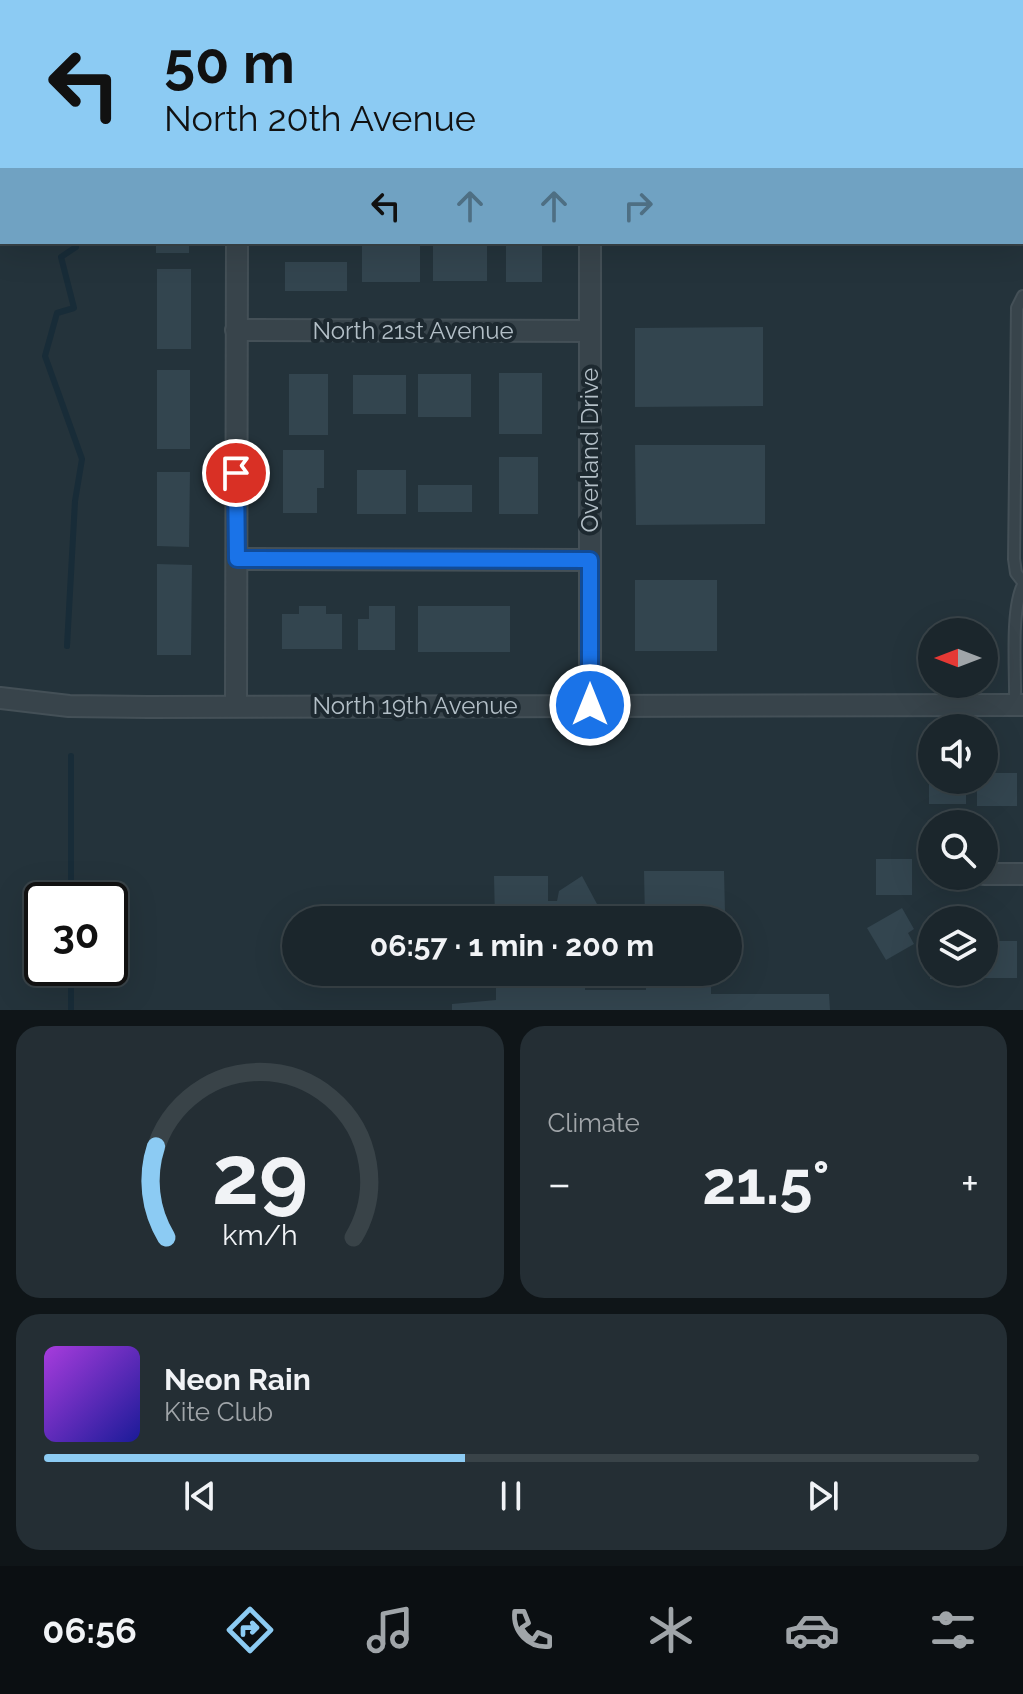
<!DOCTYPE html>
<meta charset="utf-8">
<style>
:root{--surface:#1b262c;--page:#242e34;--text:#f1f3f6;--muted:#a0a5a9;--line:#394348;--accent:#8ccbf3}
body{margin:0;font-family:Raleway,sans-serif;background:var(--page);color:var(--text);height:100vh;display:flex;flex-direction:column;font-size:30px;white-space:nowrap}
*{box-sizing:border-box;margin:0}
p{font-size:26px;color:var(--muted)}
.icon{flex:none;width:44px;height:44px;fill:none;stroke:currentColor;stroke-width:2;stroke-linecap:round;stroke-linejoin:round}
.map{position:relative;height:1010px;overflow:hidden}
.side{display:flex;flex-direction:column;gap:16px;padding:16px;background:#0f1518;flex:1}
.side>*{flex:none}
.top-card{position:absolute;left:0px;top:0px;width:1024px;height:244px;box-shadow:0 8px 32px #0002,0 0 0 2px var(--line);background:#8ccbf3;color:#111;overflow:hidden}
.needle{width:52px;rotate:270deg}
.fabs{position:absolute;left:918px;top:618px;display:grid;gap:16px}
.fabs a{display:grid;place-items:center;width:80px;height:80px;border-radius:50%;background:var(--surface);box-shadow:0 8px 32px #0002,0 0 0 2px var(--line);font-size:40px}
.speed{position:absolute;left:24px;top:882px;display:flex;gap:16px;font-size:40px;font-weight:700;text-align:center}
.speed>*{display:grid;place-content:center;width:104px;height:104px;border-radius:50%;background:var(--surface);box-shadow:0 8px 32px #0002,0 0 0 2px var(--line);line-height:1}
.speed .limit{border:4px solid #111;border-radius:12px;background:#fff;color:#111}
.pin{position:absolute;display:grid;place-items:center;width:68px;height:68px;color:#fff;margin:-34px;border:4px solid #fff;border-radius:50%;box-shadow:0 2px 8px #0007}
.me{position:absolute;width:88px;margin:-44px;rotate:0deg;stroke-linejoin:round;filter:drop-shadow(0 0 6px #0008)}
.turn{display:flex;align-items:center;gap:28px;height:168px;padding:0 32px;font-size:36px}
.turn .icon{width:104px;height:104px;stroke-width:2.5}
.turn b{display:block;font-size:56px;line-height:68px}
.lanes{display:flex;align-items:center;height:76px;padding:0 32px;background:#0003;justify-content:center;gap:40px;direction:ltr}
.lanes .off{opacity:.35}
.big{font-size:60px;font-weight:700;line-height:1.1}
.side .tile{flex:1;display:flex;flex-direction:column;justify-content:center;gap:12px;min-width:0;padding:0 28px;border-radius:24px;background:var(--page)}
.side .dial{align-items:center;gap:0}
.dial svg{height:208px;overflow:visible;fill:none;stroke:var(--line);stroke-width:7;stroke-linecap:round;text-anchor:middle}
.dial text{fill:var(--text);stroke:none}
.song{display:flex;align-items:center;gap:24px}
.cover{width:96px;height:96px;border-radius:12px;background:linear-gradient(135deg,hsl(280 70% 55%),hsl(240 70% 35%))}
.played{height:8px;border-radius:4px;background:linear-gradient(90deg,var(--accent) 45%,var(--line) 45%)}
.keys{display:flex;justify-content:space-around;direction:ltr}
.heat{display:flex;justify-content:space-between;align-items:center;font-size:44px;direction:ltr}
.side .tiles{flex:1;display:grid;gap:16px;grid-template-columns:1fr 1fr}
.tile:last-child{grid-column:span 2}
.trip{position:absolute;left:282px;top:906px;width:460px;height:80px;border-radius:40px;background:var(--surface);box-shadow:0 8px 32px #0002,0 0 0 2px var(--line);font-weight:700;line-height:80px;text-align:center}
.tab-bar{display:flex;height:128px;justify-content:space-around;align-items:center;background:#0b0f12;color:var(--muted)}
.tab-bar .icon{width:56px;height:56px}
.tab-bar .active{color:var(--accent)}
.tab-bar b{font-size:36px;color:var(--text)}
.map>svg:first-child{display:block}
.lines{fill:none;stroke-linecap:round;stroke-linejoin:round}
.stream{stroke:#182c38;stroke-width:6}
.canal{stroke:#182c38;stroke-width:22}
.building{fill:#33454f}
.service-casing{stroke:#445057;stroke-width:14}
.minor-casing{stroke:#445057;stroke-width:24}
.service{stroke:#38444b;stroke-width:10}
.minor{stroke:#38444b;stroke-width:20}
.route-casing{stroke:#114b97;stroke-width:20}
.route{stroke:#1a73e8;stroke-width:14}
.labels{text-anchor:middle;stroke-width:8;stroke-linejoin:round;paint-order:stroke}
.street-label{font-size:24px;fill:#b3bfc7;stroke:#1d2930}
</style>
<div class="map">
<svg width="1023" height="1010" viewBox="0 0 1023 1010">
<rect width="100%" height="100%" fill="#24333b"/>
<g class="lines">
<path class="stream" d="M67,646l8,-145 7,-42 -37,-103 12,-43 17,-5 -13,-51 15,-10 -1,-5
M71,756v144
M71,968v42"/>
<path class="canal" d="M0,0h6
M33,0l3,2
M759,2l3,-2"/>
</g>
<path class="building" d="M156,242h33v11h-33z
M433,242h54v39h-54z
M506,242h36v40h-36z
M362,244h58v38h-58z
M285,262h62v29h-62z
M157,269h34v80h-34z
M763,327v79l-128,1v-79z
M157,370h33v79h-33z
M499,373h43v61h-43z
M289,374h39v61h-39z
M418,374h53v43h-53z
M353,375h53v39h-53z
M635,445h130v79l-129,1z
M283,450h41v38h-7v25h-34z
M499,457h39v57h-39z
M357,470h49v44h-49z
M157,472h33l-1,75 -32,-1z
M418,485h54v27h-54z
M157,564l35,1 -1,90h-34z
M635,580h82v71h-82z
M299,606h27v8h16v35h-60v-35h17z
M369,606h26v44h-37v-31h11z
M418,606h92v46h-92z
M984,773h33v33h-40v-26h7z
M929,780h37v24h-37z
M876,859h36v36h-36z
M644,871h80l1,41 -14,1v7h-66z
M494,876h54v25h9l2,-10 23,-15 15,28 -11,7v9h-91z
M902,908l12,21 -6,4 6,11 -28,16 -19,-32z
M984,941h33v37h-36v-6h3z
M496,972h89v18h61l-1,-18h66v22h118l1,16h-378v-6l44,-4z
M930,972h35v7h-35z"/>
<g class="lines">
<g class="service-casing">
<path id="service" d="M1023,296l-6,12 -3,251 2,14 7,9
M1015,705c1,-31 -5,-94 8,-120"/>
</g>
<g class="minor-casing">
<path id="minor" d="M590,242v463
M236,330l354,1
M237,559l353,1
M0,698l69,8 79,1 875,-2
M236,707l1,-465
M984,874h39"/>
</g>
<use href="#service" class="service"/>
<use href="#minor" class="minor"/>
</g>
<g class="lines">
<g class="route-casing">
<path id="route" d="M236,473l1,86 353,1v145"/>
</g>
<use href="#route" class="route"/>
</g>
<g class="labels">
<g class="street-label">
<text x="413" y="339">North 21st Avenue</text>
<text transform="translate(590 450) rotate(-90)" y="8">Overland Drive</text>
<text x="415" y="714">North 19th Avenue</text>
</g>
</g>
</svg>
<div class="fabs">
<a><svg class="needle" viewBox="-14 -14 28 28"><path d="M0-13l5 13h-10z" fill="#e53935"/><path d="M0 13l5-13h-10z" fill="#a0a5a9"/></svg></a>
<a><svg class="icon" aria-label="sound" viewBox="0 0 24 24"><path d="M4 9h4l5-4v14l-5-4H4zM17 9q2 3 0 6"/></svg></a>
<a><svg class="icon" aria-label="search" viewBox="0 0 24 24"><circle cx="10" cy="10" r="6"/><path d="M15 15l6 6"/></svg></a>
<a><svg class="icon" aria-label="layers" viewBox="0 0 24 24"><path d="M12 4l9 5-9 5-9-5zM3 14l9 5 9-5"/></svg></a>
</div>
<div class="speed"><div class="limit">30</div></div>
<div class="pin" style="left:236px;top:473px;background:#d93025"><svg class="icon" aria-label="arrive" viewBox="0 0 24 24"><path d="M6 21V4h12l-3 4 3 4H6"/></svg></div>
<svg class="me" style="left:590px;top:705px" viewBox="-20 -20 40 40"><circle r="17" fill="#1a73e8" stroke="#fff" stroke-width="3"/><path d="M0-11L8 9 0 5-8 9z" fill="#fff"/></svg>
<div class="trip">06:57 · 1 min · 200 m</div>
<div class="top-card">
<div class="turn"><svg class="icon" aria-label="left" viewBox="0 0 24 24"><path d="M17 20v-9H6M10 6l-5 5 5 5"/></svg><div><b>50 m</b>North 20th Avenue</div></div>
<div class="lanes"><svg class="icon" aria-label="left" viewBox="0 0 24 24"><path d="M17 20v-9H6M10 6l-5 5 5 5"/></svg><svg class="icon off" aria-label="ahead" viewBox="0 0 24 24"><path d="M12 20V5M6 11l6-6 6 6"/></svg><svg class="icon off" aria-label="ahead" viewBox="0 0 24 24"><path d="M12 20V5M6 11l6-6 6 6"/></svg><svg class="icon off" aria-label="right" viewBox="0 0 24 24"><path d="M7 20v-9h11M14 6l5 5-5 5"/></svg></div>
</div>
</div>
<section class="side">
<div class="tiles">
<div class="tile dial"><svg viewBox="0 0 100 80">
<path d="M14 69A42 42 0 1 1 86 69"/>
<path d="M14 69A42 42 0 0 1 10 34" stroke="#8ccbf3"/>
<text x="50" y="56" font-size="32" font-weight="700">29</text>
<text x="50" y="72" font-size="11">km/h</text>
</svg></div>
<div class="tile"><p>Climate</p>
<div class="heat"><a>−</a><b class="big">21.5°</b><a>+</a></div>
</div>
<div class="tile">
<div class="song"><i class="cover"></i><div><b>Neon Rain</b><p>Kite Club</p></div></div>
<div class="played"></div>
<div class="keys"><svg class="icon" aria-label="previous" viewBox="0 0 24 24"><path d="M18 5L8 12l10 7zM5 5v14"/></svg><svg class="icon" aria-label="pause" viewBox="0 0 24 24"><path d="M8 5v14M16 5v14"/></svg><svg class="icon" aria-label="next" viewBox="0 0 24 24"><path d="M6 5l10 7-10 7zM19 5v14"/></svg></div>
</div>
</div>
</section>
<nav class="tab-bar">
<b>06:56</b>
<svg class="icon active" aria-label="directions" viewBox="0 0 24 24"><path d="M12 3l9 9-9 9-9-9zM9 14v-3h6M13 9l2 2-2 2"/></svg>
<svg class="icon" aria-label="music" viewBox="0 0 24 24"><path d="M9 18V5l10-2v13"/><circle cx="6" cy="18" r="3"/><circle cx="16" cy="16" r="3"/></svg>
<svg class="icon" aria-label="phone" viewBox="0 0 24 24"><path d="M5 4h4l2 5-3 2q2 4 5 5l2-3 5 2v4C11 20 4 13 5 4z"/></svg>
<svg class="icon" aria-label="climate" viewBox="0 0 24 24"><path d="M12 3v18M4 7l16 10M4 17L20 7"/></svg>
<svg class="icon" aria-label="car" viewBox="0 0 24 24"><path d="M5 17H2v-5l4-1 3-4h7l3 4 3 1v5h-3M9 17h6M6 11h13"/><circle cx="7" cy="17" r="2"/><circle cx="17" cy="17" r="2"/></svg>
<svg class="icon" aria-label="filters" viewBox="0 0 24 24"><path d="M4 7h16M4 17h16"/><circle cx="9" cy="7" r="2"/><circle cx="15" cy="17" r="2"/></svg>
</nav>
